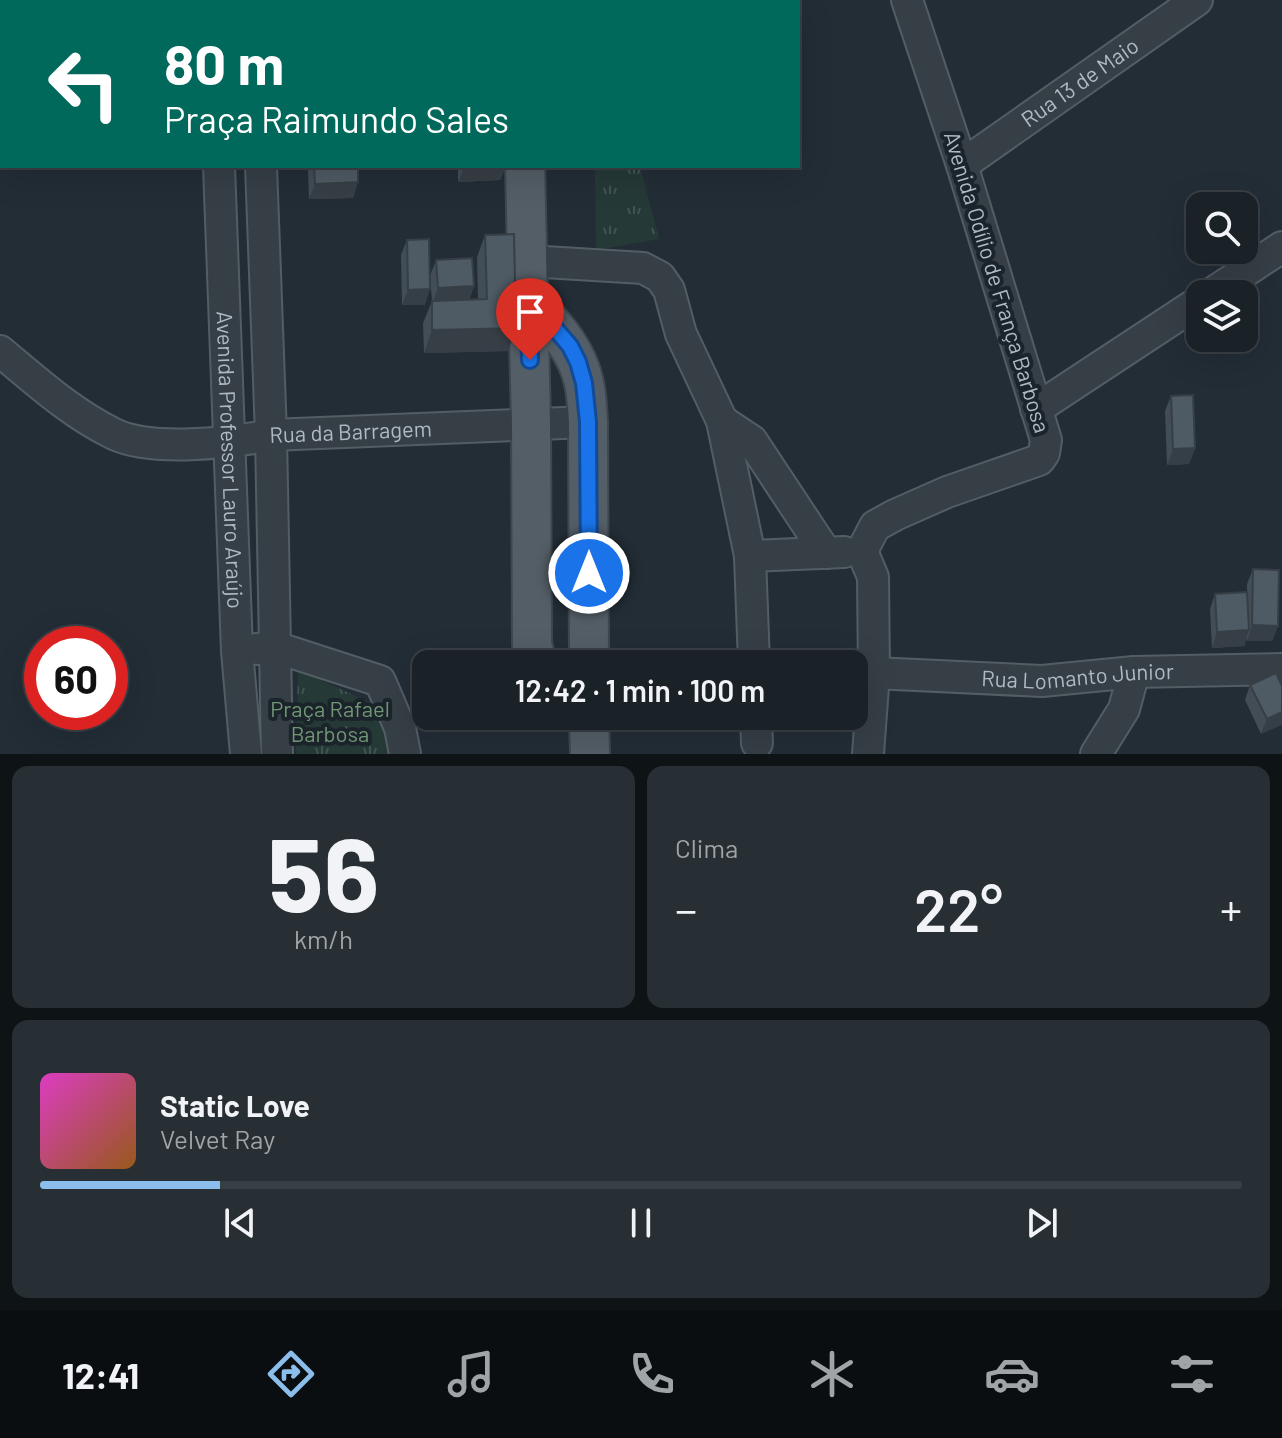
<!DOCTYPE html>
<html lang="pt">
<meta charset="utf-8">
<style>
:root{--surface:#1a2228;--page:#272f34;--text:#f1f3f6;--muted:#9fa4a8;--line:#383f45;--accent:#8cbeec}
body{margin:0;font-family:Barlow,sans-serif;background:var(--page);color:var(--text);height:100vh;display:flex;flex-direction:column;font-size:30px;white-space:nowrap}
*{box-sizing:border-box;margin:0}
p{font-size:26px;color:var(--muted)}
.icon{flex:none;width:44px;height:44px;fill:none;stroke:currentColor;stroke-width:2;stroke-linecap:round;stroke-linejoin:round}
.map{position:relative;height:754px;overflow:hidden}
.side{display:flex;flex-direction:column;gap:12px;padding:12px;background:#0e1316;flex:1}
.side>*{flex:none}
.banner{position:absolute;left:0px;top:0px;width:800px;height:168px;box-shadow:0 8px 32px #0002,0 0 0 2px var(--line);background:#00695c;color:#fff;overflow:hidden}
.controls{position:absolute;left:1186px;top:192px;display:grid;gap:16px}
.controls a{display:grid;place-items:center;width:72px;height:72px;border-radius:16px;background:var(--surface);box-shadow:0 8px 32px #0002,0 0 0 2px var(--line);font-size:40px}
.speed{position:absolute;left:24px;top:626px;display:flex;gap:16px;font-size:40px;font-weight:700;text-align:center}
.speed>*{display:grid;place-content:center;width:104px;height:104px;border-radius:50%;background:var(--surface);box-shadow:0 8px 32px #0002,0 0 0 2px var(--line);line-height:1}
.speed .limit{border:12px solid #d22;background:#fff;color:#111}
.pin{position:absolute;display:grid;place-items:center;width:68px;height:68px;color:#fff;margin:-82px -34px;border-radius:50% 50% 50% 0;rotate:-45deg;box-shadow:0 0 8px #0007}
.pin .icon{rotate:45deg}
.me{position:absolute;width:88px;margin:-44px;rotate:0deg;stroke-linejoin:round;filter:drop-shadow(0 0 6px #0008)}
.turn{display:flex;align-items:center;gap:28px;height:168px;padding:0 32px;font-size:36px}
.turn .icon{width:104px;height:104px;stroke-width:2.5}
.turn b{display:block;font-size:56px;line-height:68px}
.big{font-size:60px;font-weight:600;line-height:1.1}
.side .tile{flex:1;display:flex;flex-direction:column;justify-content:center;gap:12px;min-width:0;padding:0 28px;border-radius:16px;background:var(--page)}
.side .dial{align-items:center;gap:0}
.dial b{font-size:104px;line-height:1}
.song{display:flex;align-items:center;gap:24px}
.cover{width:96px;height:96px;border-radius:12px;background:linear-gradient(135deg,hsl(310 70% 55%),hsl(30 70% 35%))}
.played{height:8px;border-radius:4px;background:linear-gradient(90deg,var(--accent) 15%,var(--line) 15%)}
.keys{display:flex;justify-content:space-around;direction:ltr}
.heat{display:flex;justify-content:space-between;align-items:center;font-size:44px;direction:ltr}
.side .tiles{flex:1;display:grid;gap:12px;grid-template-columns:1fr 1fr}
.tile:last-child{grid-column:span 2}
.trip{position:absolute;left:412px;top:650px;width:456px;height:80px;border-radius:16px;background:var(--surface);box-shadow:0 8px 32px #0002,0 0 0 2px var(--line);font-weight:600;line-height:80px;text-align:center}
.tab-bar{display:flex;height:128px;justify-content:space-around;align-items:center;background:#0a0e10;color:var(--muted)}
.tab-bar .icon{width:56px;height:56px}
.tab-bar .selected{color:var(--accent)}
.tab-bar b{font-size:36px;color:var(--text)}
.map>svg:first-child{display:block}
.park{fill:url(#park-tufts)}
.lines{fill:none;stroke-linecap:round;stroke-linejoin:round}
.minor-casing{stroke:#535d64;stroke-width:34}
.major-casing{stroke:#3f4850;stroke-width:42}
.minor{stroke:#363f46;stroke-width:30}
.major{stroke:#545e66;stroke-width:38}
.wall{fill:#434d56}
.shaded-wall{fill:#373f46}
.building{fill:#4e5a64;stroke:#373f46;stroke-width:2}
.route-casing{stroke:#114b97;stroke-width:20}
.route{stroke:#1a73e8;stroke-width:14}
.labels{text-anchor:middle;stroke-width:8;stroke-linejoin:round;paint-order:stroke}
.street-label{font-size:22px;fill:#b0bac3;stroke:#1b242b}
.park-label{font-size:22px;fill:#719675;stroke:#1b242b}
</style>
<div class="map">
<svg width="1282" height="754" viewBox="0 0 1282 754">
<defs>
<pattern id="park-tufts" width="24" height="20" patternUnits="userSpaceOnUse" patternTransform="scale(2)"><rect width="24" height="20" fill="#253937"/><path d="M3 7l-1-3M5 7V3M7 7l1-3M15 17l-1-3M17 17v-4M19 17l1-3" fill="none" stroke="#425452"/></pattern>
</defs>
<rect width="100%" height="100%" fill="#232d36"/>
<path class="park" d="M595,166h45l19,73 -63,11z
M298,670l85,38 19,46h-106z"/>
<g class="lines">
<g class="minor-casing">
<g id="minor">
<path d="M74,0l2,2"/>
<path d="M215,0v2"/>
<path d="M256,0v2"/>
<path id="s1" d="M962,165l235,-165"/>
<path id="s2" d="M219,166l18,485 9,103"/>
<path d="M261,166l10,269 6,319"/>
<path d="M528,261l115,7 17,9 9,13 12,44 41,87 28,135 4,108"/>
<path d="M1211,294l71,-47"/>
<path id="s3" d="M0,351c36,30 71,62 114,83 38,18 115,9 157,1l317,-13"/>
<path d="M1036,409l164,-108"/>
<path d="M722,421l30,20 74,112"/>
<path d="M862,551l13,-25 20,-11 52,-23 92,-32 5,-7 2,-13 -84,-275 -55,-165"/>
<path d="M862,551l11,26 1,96 -6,81"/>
<path d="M750,556l94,-4"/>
<path d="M257,649l18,-2 105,34 20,47 5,26"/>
<path id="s4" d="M874,673l168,8 92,-9 148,-3"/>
<path d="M756,716l1,27"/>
<path d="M1096,754l28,-45 10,-37"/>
</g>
</g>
<g class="major-casing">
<path id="major" d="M522,0v2
M525,166l6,257 1,221 5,20
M528,297c23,26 49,51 56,86 3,12 3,26 4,39l1,242
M589,716l1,38"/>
</g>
<use href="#minor" class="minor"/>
<use href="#major" class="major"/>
</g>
<path class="wall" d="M310,166h48v16l-5,16 -44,1 -1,-28z
M458,166h48l-6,14 -42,2z
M485,235l23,116 -84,2 -1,-30 9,-22 -2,-25 6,-16 38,26 -5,14 9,-1 -1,-42z
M407,240l18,65h-23l-1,-50z
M1171,396l24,52 -6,16 -22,1 -2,-54z
M1253,569l25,57 -6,15h-25v-3l-3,8 -32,2 -2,-39 5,-15 32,-1v-9z
M1250,685l32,1 -21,48 -16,-34z"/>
<path class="shaded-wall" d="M506,166l-6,14 -42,2 6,-15z
M358,182l-5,16 -44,1 6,-15z
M474,286l-5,15 -37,3 6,-16z
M430,289l-5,16h-23l6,-15z
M516,328l-8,23 -84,2 8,-23z
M1195,448l-6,16 -22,1 6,-16z
M1252,625l26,1 -6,15h-25z
M1249,630l-5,16 -32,2 5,-16z
M1282,712v13l-21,9 6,-15z"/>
<path class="building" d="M302,0h54v2h-54z
M445,0h57v2h-57z
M314,166h44v16l-43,2z
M514,234l2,94 -84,2v-29l55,-2 -2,-64z
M429,239l1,50 -22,1 -1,-50z
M472,258l2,28 -36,2 -2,-28z
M1193,395l2,53 -22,1 -2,-53z
M1253,569l26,1 -1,56 -26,-1z
M1247,592l2,38 -32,2 -2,-38z
M1276,673l6,13v26l-15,7 -17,-34z"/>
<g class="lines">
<g class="route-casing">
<path id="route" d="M530,360l-2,-63 42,49 8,16 6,21 4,39 1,151"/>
</g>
<use href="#route" class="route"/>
</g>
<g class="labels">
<g class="street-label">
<text dy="8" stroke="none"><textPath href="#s1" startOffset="144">Rua 13 de Maio</textPath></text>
<text transform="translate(997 282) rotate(73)" y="8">Avenida Odílio de França Barbosa</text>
<text dy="8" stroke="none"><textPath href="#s3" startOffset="380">Rua da Barragem</textPath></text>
<text dy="8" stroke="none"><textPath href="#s2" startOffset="294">Avenida Professor Lauro Araújo</textPath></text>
<text dy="8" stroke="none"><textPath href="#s4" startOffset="204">Rua Lomanto Junior</textPath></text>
</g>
<g class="park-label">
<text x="330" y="717">Praça Rafael<tspan x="330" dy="25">Barbosa</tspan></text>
</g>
</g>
</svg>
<div class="controls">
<a><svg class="icon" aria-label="search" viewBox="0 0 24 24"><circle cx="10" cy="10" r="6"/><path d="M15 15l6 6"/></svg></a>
<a><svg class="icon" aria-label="layers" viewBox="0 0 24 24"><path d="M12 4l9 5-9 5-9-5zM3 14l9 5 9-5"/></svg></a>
</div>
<div class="speed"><div class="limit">60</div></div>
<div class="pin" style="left:530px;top:360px;background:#d93025"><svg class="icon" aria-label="arrive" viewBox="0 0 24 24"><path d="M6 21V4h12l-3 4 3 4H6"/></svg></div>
<svg class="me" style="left:589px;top:573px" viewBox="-20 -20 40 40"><circle r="17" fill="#1a73e8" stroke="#fff" stroke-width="3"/><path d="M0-11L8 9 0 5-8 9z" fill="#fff"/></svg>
<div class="trip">12:42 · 1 min · 100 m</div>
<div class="banner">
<div class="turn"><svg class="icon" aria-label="left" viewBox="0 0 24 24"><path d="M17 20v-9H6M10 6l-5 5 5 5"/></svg><div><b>80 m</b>Praça Raimundo Sales</div></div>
</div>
</div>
<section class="side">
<div class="tiles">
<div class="tile dial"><b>56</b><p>km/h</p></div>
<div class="tile"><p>Clima</p>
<div class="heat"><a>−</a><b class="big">22°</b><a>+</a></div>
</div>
<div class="tile">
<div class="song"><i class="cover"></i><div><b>Static Love</b><p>Velvet Ray</p></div></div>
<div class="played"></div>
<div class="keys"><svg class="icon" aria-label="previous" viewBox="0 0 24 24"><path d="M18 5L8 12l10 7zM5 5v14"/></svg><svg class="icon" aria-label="pause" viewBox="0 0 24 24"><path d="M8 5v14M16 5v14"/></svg><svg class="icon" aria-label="next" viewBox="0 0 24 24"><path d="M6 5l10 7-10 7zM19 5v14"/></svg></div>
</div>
</div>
</section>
<nav class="tab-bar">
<b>12:41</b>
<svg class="icon selected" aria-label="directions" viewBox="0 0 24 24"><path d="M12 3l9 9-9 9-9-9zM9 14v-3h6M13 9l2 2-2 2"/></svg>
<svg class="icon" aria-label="music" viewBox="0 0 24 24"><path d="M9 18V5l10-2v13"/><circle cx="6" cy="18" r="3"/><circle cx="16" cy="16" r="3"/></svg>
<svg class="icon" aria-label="phone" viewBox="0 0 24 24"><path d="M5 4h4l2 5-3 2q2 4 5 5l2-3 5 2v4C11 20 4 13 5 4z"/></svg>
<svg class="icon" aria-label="climate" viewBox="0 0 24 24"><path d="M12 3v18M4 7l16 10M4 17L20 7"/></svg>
<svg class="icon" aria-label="car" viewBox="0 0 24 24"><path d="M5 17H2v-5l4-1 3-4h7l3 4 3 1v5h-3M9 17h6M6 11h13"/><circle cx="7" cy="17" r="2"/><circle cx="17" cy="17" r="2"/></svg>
<svg class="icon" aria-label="filters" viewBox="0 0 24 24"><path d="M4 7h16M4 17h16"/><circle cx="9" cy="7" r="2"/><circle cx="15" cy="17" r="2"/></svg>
</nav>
